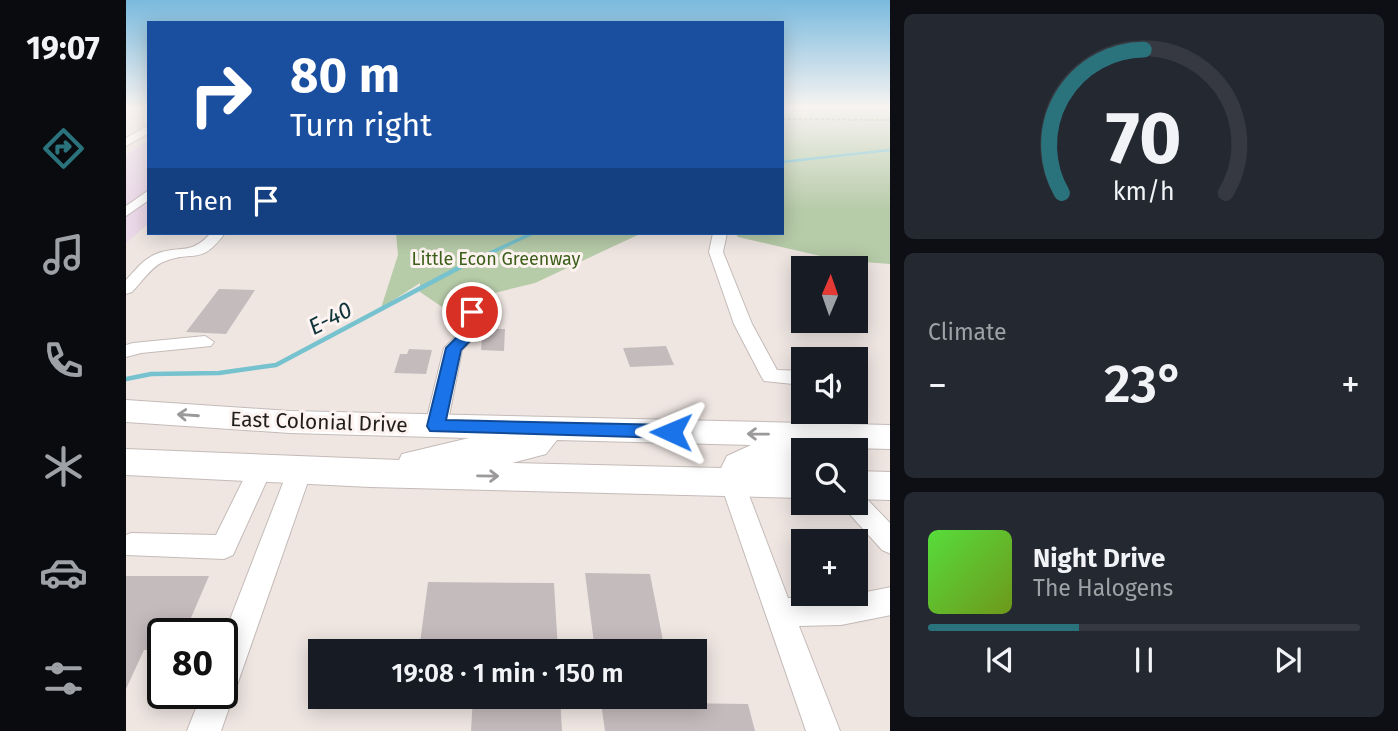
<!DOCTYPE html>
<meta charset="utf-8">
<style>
:root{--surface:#171b24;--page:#242831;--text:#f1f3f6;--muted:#9ea1a6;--line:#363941;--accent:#2b737c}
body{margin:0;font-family:"Fira Sans",sans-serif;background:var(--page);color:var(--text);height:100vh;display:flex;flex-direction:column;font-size:26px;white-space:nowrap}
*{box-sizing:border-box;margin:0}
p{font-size:23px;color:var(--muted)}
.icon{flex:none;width:38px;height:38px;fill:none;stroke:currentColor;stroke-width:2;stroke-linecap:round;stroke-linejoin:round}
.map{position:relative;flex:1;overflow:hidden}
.sheet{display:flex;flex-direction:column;gap:14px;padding:14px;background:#0d0f14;width:508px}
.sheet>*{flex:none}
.guide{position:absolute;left:21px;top:21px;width:637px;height:214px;border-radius:0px;box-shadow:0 4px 18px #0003;background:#1a4fa0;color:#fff;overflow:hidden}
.needle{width:46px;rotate:2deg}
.controls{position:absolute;left:665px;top:256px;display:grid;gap:14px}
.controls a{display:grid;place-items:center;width:77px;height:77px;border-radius:0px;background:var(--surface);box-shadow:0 4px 18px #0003;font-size:35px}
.speed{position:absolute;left:21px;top:618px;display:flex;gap:14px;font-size:35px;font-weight:700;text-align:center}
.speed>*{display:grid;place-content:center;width:91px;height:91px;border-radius:50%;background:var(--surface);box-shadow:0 4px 18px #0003;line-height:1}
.speed .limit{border:4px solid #111;border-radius:10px;background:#fff;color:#111}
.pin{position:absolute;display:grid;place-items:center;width:60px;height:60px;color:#fff;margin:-30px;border:4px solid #fff;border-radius:50%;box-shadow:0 2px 7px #0007}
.me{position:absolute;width:77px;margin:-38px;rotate:271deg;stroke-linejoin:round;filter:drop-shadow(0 0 5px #0008)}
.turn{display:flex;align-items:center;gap:24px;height:147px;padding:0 28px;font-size:32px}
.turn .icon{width:91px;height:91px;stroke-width:2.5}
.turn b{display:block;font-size:49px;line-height:60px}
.then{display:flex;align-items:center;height:66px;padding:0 28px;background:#0003;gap:14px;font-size:26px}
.big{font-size:52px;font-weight:600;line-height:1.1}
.sheet .card{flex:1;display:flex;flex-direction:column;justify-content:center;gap:10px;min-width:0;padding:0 24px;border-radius:10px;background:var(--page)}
.sheet .dial{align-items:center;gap:0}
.dial svg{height:182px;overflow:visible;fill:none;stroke:var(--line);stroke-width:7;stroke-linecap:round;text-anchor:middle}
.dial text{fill:var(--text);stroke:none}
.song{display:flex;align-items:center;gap:21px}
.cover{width:84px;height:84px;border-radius:10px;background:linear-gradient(135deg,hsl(110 70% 55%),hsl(80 70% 35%))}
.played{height:7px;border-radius:4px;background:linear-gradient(90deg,var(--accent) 35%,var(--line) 35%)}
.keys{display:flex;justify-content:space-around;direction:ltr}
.heat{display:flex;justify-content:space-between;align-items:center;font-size:38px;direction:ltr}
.trip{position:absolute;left:182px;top:639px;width:399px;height:70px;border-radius:0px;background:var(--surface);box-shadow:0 4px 18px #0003;font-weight:600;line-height:70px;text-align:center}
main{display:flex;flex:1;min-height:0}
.tab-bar{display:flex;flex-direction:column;width:126px;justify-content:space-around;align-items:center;background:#090b0e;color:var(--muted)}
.tab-bar .icon{width:49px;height:49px}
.tab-bar .on{color:var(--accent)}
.tab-bar b{font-size:32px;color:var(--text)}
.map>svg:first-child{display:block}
.industrial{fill:#ebd8e8}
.green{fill:#b6cba8}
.water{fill:#76c2ce}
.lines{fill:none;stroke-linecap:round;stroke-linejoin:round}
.stream-far2{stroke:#76c2ce;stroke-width:2.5}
.stream-far1{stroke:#76c2ce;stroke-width:3.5}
.stream{stroke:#76c2ce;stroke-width:4.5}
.building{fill:#c4bbbd}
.minor-casing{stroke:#c4bbb8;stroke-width:2}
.highway-casing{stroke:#c4bbb8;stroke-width:2}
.path{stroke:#8c8684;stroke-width:2;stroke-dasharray:3.5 2;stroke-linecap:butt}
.minor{fill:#fff;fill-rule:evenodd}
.highway{fill:#fff;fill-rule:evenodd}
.oneway{stroke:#9b9999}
.route{fill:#1a73e8;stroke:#114b97;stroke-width:2}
.labels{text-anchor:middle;stroke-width:6;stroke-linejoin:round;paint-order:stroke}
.far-park-label{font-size:18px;fill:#3b5f19;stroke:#fdf3f0}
.street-label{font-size:21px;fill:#201d1c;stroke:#fdf3f0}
.water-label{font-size:23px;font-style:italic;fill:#0f353a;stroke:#fdf3f0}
</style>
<main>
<nav class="tab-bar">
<b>19:07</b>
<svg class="icon on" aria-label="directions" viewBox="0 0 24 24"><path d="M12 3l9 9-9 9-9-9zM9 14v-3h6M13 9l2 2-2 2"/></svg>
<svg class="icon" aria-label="music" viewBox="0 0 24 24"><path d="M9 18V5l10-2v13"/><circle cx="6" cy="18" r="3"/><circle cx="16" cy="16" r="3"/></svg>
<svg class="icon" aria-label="phone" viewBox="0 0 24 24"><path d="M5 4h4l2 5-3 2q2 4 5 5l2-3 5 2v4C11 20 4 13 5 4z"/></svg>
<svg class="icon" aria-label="climate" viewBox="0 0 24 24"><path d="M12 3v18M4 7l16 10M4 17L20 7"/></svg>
<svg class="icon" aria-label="car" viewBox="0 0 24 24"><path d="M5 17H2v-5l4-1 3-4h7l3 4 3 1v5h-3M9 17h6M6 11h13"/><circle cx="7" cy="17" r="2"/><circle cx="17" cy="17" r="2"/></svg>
<svg class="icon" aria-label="filters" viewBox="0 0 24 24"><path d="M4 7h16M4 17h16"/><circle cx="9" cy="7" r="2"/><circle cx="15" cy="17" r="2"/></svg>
</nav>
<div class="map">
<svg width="765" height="731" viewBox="0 0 765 731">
<rect width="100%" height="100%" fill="#efe6e2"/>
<path class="industrial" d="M23,140v83l-23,20v-88z"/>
<path class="green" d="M656,108h108v156l-52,-4 -100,-23 -3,-4h47z
M270,233h246l-107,50 -53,13 -31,17 -31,-21v-9l-39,25 17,-53z"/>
<path class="water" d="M656,108h108l1,5 -109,-1z"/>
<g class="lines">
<path class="stream-far2" d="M656,162l109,-12"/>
<path class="stream-far1" d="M334,267l73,-34"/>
<path class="stream" d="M0,379l25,-5 68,-1 57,-8 188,-100"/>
</g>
<path class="building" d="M93,289l36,1 -29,44 -40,-2z
M357,329h22l-1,22 -23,-1z
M540,346l8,19 -44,2 -7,-19z
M283,349l23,1 -6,24 -32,-1 6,-19h7z
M459,573l65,1 15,77h-70z
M0,576h83l-25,58h-21v16h-19l-18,39z
M302,582l126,1 4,68h-139z
M347,696h87l2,35h-91z
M474,696h74l1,7 73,1 7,27h-150z"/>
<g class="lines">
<g class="minor-casing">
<path id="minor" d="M23,125v8l-23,13v-8z
M23,190v10l-23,16v-10z
M85,233h14c-25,34 -31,16 -62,29 -12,5 -22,21 -31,30l-6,2v-14c9,-9 17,-21 30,-26 25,-10 33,3 55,-21z
M587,233h14l-4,19 29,72 25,46 26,1v14l-39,-4 -3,-5 -27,-52 -25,-72z
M346,307l9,5 -5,24 -14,14 -15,76 -3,6 -8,2 -8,-2 -3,-6 19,-78 14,-14 5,-22z
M79,336l9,6 -3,4 -70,7 -15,4v-12l7,-2z
M692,411h21l13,25 -3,6 -8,2 -8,-2z
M134,460l8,2 4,7 -39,86 -9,4 -98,-4v-20l5,-2 85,2 36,-73z
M174,461l8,2 4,7 -91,261h-34l15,-38h20v-53l66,-170 4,-7z
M606,472l8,3 4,7 44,116 53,-1 50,-10v28l-50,10 -42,1 41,105h-34l-86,-249 4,-7z
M730,492l7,3 28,29v30l-9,-4 -37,-41 -3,-7h14z"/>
</g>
<g class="highway-casing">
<path id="highway" d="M0,400l164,11 601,14v24l-82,-2 6,3h-12v48l-433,-11 -244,-12v-26l273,11 3,-6 67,-16 -179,-5 -164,-11zM431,440l194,5 -24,11 -6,12 -209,-5 34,-9z
M730,471l35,1v28l-35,-1z"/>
</g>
<path class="path" d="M656,119l109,1"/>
<use href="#minor" class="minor"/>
<use href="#highway" class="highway"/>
</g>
<defs><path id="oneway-shaft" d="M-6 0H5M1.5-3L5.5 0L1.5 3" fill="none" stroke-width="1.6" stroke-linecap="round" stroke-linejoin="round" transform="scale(1.75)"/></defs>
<g class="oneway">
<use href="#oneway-shaft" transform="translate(62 415) rotate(-176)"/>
<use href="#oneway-shaft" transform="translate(632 434) rotate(-179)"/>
<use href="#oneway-shaft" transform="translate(362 476) rotate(1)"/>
</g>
<linearGradient id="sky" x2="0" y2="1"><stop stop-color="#7abade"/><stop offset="0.51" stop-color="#f8f4f2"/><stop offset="1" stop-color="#f8f4f2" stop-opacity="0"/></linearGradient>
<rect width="765" height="211" fill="url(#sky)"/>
<path class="route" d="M346,307l8,5 -5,24 -14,14 -15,70 225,5 6,2 3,5 -3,4 -6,2 -241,-7 -3,-5 19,-78 14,-14 5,-22z"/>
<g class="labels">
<g class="far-park-label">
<text x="370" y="265">Little Econ Greenway</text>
</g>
<g class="street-label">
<text transform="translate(193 422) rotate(2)" y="7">East Colonial Drive</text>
</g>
<g class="water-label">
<text transform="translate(204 318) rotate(-27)" y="8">E-40</text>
</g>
</g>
</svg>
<div class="controls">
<a><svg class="needle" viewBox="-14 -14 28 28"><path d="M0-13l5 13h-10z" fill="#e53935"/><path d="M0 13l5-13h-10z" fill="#9ea1a6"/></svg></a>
<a><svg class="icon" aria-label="sound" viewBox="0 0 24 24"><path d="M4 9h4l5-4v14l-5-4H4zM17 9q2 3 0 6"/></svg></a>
<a><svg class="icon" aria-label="search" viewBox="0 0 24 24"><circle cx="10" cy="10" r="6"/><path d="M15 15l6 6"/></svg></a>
<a>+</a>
</div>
<div class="speed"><div class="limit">80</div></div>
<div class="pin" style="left:346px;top:312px;background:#d93025"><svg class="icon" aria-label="arrive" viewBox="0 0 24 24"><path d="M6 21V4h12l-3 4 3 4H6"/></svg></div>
<svg class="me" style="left:545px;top:432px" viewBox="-20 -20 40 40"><path d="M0-17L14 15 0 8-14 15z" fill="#1a73e8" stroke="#fff" stroke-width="4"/></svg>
<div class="trip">19:08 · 1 min · 150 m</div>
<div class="guide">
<div class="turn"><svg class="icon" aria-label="right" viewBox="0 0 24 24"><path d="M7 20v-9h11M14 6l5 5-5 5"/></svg><div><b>80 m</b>Turn right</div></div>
<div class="then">Then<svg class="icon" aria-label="arrive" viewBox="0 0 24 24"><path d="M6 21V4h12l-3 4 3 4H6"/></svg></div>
</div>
</div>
<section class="sheet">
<div class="card dial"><svg viewBox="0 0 100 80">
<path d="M14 69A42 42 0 1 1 86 69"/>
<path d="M14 69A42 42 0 0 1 50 6" stroke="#2b737c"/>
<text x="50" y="56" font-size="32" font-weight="700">70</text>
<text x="50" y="72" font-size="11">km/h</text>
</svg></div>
<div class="card"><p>Climate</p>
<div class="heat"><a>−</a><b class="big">23°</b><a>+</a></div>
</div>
<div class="card">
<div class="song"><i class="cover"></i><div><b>Night Drive</b><p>The Halogens</p></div></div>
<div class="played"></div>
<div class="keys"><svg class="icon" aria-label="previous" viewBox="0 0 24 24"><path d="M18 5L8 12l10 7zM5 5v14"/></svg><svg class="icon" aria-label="pause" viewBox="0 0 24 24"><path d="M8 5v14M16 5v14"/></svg><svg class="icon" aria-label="next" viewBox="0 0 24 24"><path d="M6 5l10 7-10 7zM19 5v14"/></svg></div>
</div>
</section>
</main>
